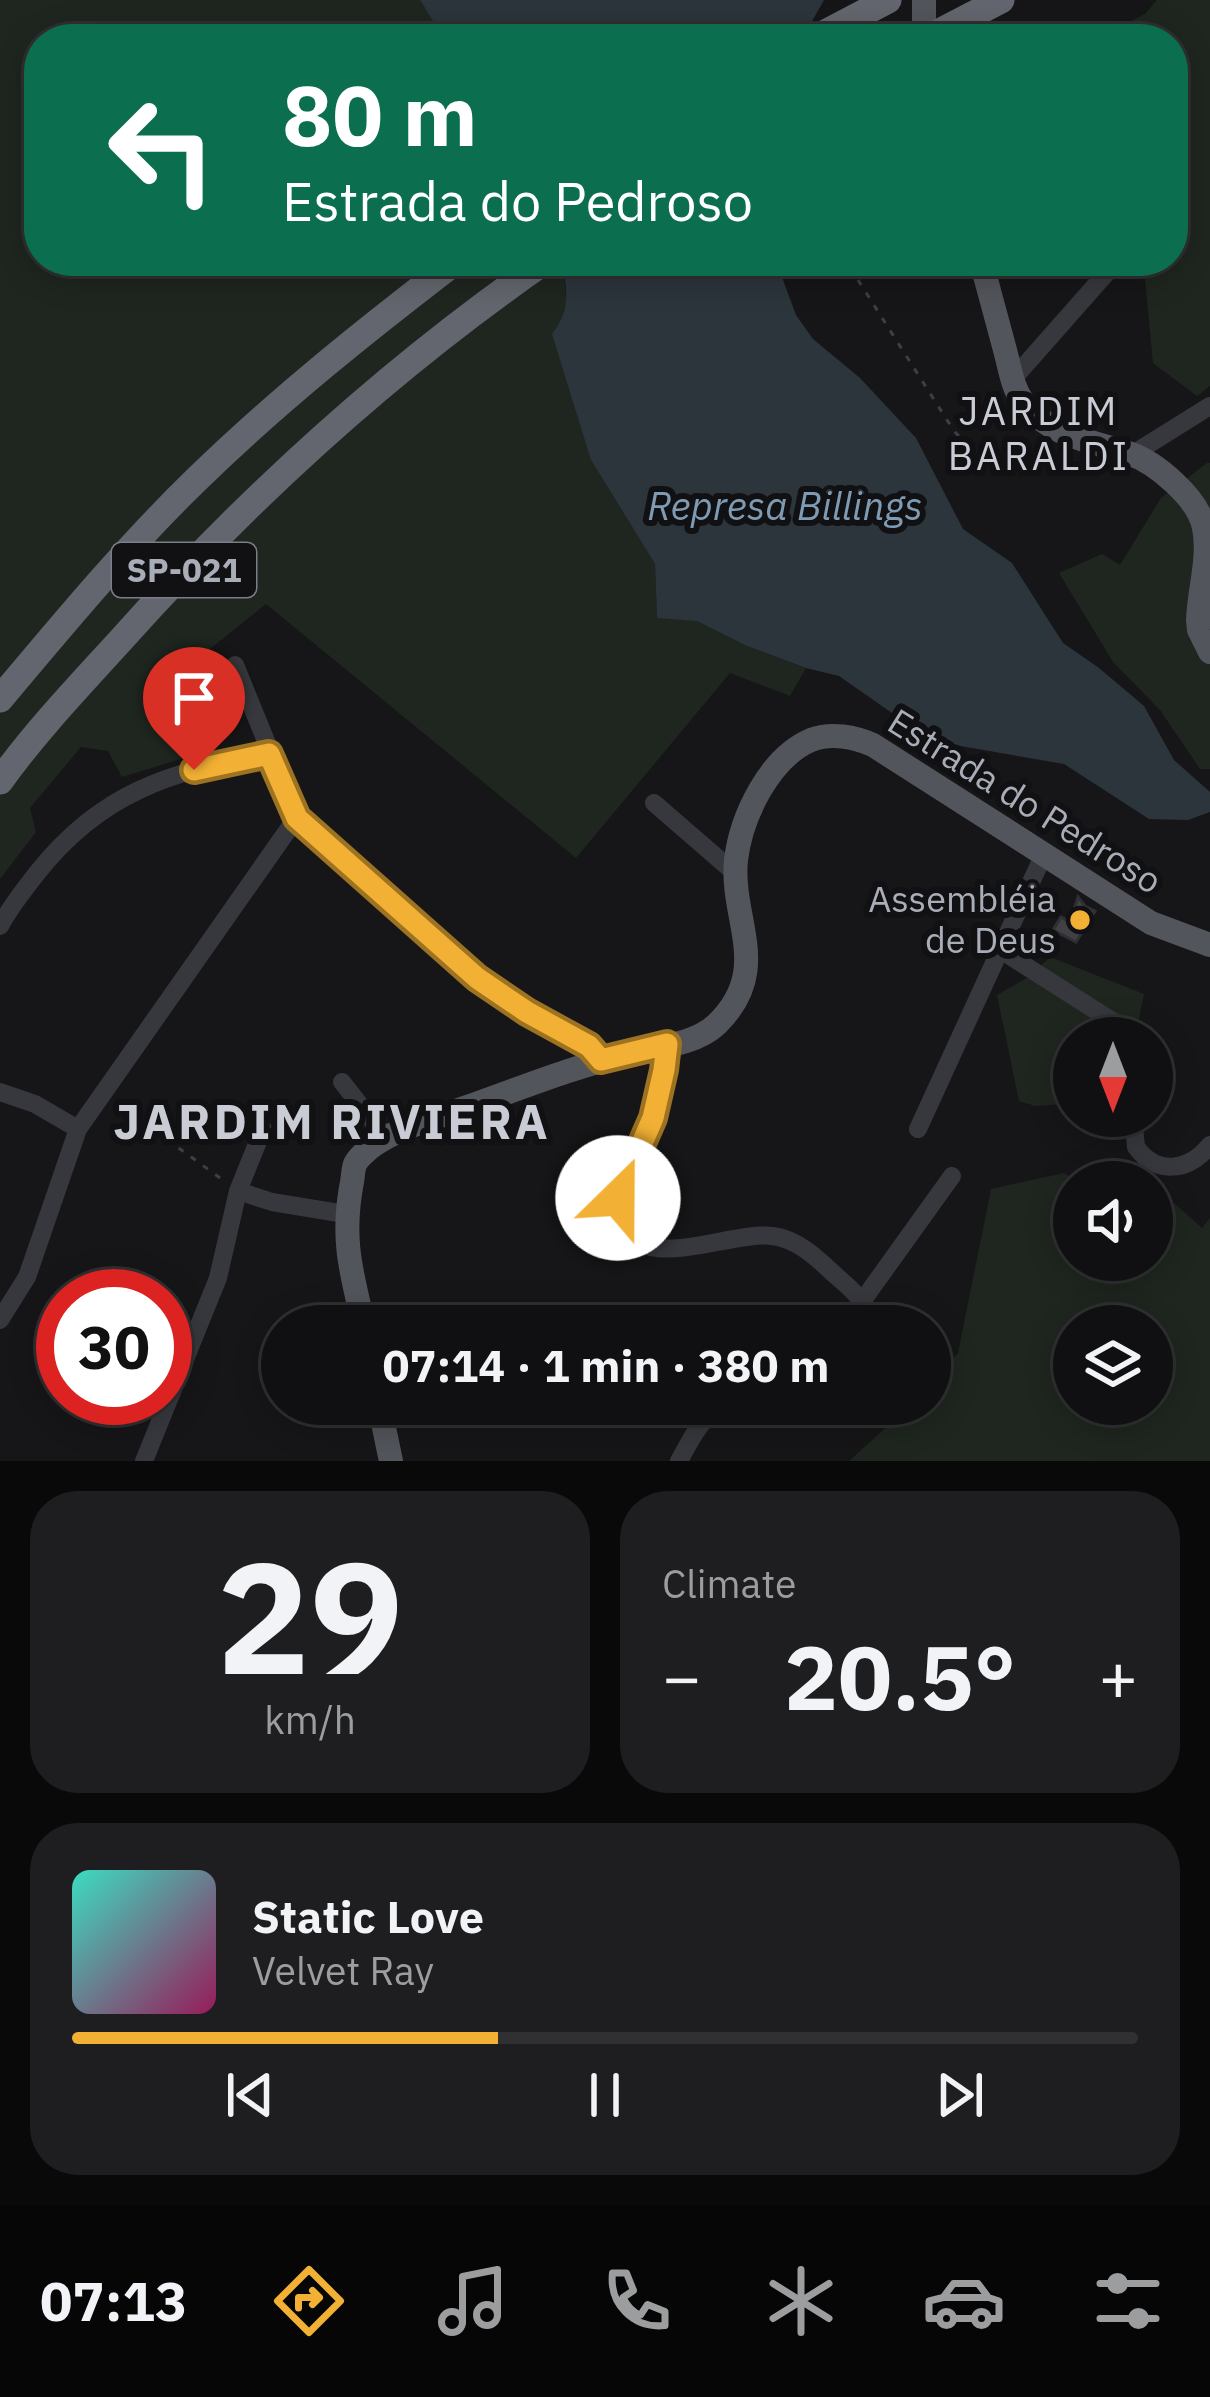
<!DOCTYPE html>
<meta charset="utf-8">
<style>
:root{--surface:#101012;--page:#1e1e20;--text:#f1f3f6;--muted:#9c9d9f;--line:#303032;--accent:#f2b134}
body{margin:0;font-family:"IBM Plex Sans",sans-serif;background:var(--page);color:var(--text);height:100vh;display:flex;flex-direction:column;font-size:45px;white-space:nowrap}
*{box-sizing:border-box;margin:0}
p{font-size:39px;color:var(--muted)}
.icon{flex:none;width:66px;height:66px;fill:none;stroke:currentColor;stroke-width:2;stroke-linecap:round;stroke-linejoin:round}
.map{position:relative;height:1461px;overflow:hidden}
.panel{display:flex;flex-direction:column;gap:30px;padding:30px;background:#09090a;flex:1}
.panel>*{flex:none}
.guide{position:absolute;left:24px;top:24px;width:1164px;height:252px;border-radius:48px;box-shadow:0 6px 30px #0003,0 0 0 3px var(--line);background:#0b6e4f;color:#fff;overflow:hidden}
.needle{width:78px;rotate:180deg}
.tools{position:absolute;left:1053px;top:1017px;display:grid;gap:24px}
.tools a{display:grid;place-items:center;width:120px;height:120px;border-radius:50%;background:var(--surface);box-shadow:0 6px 30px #0003,0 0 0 3px var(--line);font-size:60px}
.speed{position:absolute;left:36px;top:1269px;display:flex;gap:24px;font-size:60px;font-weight:700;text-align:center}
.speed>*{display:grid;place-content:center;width:156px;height:156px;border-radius:50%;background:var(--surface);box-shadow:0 6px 30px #0003,0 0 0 3px var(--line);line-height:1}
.speed .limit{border:18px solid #d22;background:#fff;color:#111}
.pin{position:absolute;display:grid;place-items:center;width:102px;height:102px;color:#fff;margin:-123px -51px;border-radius:50% 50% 50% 0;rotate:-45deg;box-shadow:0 0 12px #0007}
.pin .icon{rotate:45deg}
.me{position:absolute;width:132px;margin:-66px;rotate:23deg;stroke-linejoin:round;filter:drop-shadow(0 0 9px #0008)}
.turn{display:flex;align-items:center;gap:42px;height:252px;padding:0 60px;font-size:54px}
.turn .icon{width:156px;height:156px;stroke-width:2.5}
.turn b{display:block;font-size:84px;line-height:102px}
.big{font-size:90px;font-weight:700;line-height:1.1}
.panel .card{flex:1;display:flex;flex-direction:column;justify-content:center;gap:18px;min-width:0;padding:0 42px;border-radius:48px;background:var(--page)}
.panel .dial{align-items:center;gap:0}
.dial b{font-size:156px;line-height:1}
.song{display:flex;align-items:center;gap:36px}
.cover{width:144px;height:144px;border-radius:18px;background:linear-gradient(135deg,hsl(170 70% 55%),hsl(330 70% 35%))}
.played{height:12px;border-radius:6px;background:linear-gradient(90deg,var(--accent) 40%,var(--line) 40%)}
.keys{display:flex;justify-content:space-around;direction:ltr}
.heat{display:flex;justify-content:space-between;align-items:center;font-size:66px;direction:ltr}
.panel .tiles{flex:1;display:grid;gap:30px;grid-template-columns:1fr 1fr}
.card:last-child{grid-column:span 2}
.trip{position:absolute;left:261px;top:1305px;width:690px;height:120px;border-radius:60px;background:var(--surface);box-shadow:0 6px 30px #0003,0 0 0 3px var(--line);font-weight:700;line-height:120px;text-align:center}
.tab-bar{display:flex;height:192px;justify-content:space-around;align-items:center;background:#060607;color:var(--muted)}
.tab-bar .icon{width:84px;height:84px}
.tab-bar .current{color:var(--accent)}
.tab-bar b{font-size:54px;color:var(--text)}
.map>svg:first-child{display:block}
.green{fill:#1e261f;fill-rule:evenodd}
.water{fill:#2c353c}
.building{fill:#404145;stroke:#303034;stroke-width:3}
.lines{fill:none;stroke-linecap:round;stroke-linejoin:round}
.path{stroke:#3d3f44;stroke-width:3;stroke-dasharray:6 9;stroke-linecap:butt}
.minor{stroke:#37383d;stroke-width:18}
.major{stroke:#53555c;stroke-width:24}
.highway{stroke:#63666e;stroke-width:27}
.route-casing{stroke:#9d7322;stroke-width:30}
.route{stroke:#f2b134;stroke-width:21}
.poi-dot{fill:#f2b134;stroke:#111113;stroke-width:4.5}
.labels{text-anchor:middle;stroke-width:12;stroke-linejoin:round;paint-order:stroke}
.shield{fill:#111113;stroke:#7b7e86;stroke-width:3}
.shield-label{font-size:33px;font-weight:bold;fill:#a8adb8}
.street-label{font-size:36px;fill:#a8adb8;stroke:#111113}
.poi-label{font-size:36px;fill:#a8adb8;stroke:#111113;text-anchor:end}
.neighbourhood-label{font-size:39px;letter-spacing:3px;fill:#c9ccd4;stroke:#111113}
.water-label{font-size:39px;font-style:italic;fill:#7f9bb3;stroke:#111113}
.district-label{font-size:48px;font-weight:bold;letter-spacing:3px;fill:#c9ccd4;stroke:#111113}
</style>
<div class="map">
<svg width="1210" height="1461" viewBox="0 0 1210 1461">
<rect width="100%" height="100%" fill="#161618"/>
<path class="green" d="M0,0h420l24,39h-405v222h524l4,45 -4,14 28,140 64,104 2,53 40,4 50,25 59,22 -16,28 -60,-23 -154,185 -310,-254 -71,57h-17l-10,45 26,49 -72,22 -14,-26 -27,-4 -51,61 6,24 -36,47z
M1157,0h53v386l-13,10 -44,-33 -8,-83 5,-19h23v-222h-78l50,-25z
M1207,463h3v306h-10l-40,-59 -47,-48 -54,-89 43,-19 18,11 41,-67z
M1050,957l94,37 -9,44h-61v65l-39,3 -16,-5 -22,-106 33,-19z
M1064,1173l14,9h-4v78l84,1 16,-58 28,25 8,-10v243h-361l63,-57h18v-18l28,-33 33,-164zM1074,1326h78v78h-78z"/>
<path class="water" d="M420,0h404l-22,39h-358z
M563,261h217v11l16,43 17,24 47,39 56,60 47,91 49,34 51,80 36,25 45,38 30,54 36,32v20l-22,8 -39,-1 -85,-55 -132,-23 -93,-65 -33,-8 -59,-22 -50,-25 -40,-3 -2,-54 -64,-104 -39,-126c20,-26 14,-42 11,-73z"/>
<path class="building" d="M1078,897l7,9 10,5 -19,31 -23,-12 8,-13 9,5z"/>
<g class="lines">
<path class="path" d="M858,280l96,151 17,18 31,13 89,1
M118,1104l109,79"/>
<path class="minor" d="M850,269l14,-8
M1012,380l105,-119
M1133,454l77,-48
M235,665l62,152 180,161 50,34 62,34 12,14
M654,803l82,71
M0,926c10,-19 24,-36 37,-53 64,-81 134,-102 232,-119
M999,949l140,89
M667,1044c-2,24 -6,50 -13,73 -9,25 -37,58 -36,84 3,85 106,29 155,35 24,3 44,22 61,38 20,18 31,23 33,52
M342,1082l44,56
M0,1092l35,12 43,25
M1133,1116l3,31c21,29 53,24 74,-2
M918,1129l126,-275
M238,1191l34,11 73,12
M863,1300l89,-124
M0,1320l27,-43 51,-148 219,-312
M144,1461l74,-183 20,-87 25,-62
M679,1461c13,-24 22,-44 47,-57"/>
<path class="major" d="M924,0v39
M981,261c8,30 16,59 24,89 5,18 7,37 18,52 28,35 66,38 105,51 28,9 71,46 76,75 6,29 -5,62 -6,92l1,10 11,22
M364,1326c-13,-54 -23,-88 -12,-144 1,-6 1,-12 3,-18 3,-6 13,-15 19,-19 27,-19 63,-27 93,-38 52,-18 103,-39 156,-52 30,-8 71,-9 94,-31 56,-55 13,-104 19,-164 5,-43 33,-102 75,-120 20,-8 44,-3 62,5l278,178 59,22
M379,1404l12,57"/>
<path class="highway" d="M814,39l74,-39
M926,39l75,-39
M0,699c63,-75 126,-151 196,-219 82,-80 170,-150 260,-219
M0,781c36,-50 79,-95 120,-140 127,-142 268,-271 425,-380"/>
</g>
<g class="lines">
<g class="route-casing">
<path id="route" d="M194,770l75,-16 28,64 180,160 50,34 62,34 12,14 66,-16 -3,26 -11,48 -35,80"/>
</g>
<use href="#route" class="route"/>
</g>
<circle class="poi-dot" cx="1080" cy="920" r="12"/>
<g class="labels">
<rect class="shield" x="112" y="543" width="144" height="54" rx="9"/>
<g class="shield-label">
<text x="184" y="582">SP-021</text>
</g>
<g class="street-label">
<text transform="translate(1025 801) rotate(32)" y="13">Estrada do Pedroso</text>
</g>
<g class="poi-label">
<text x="1056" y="912">Assembléia<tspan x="1056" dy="41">de Deus</tspan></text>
</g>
<g class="neighbourhood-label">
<text x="1039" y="425">JARDIM<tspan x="1039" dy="45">BARALDI</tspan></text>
</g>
<g class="water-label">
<text x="785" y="520">Represa Billings</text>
</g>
<g class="district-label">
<text x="332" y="1139">JARDIM RIVIERA</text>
</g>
</g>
</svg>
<div class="tools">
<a><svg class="needle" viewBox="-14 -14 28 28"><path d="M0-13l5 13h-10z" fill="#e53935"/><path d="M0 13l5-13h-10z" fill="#9c9d9f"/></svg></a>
<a><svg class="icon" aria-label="sound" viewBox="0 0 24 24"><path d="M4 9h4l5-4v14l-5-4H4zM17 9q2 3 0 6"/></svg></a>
<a><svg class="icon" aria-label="layers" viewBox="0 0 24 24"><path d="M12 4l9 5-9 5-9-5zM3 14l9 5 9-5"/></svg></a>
</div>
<div class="speed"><div class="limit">30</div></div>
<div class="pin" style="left:194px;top:770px;background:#d93025"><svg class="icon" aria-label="arrive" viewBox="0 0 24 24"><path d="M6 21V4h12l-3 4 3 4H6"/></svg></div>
<svg class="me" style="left:618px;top:1198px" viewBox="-20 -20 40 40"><circle r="19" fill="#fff"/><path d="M0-13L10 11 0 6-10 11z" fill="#f2b134"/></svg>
<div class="trip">07:14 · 1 min · 380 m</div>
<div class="guide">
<div class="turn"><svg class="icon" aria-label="left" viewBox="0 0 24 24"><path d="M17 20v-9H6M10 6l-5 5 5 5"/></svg><div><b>80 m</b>Estrada do Pedroso</div></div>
</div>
</div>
<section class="panel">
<div class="tiles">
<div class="card dial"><b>29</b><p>km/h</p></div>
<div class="card"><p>Climate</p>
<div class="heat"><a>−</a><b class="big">20.5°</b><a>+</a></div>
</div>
<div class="card">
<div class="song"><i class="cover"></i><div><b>Static Love</b><p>Velvet Ray</p></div></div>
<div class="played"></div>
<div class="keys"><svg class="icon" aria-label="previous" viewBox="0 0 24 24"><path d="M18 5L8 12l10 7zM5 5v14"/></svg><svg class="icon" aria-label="pause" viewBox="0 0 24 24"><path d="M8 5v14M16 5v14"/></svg><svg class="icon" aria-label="next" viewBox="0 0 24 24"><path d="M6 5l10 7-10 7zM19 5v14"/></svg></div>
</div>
</div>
</section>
<nav class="tab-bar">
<b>07:13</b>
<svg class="icon current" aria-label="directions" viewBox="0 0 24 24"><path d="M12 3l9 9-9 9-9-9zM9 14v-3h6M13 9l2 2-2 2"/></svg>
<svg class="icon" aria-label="music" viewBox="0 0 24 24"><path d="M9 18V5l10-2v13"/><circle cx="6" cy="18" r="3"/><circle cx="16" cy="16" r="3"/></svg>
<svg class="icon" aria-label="phone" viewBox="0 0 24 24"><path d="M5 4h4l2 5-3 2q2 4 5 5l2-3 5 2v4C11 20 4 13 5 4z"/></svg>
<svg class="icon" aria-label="climate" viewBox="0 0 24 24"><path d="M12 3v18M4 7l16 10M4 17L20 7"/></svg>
<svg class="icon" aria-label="car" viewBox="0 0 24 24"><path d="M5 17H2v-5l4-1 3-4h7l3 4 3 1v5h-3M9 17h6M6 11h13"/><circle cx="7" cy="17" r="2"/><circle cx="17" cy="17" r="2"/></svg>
<svg class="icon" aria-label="filters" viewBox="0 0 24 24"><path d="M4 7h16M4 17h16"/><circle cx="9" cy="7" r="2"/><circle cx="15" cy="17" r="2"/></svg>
</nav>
